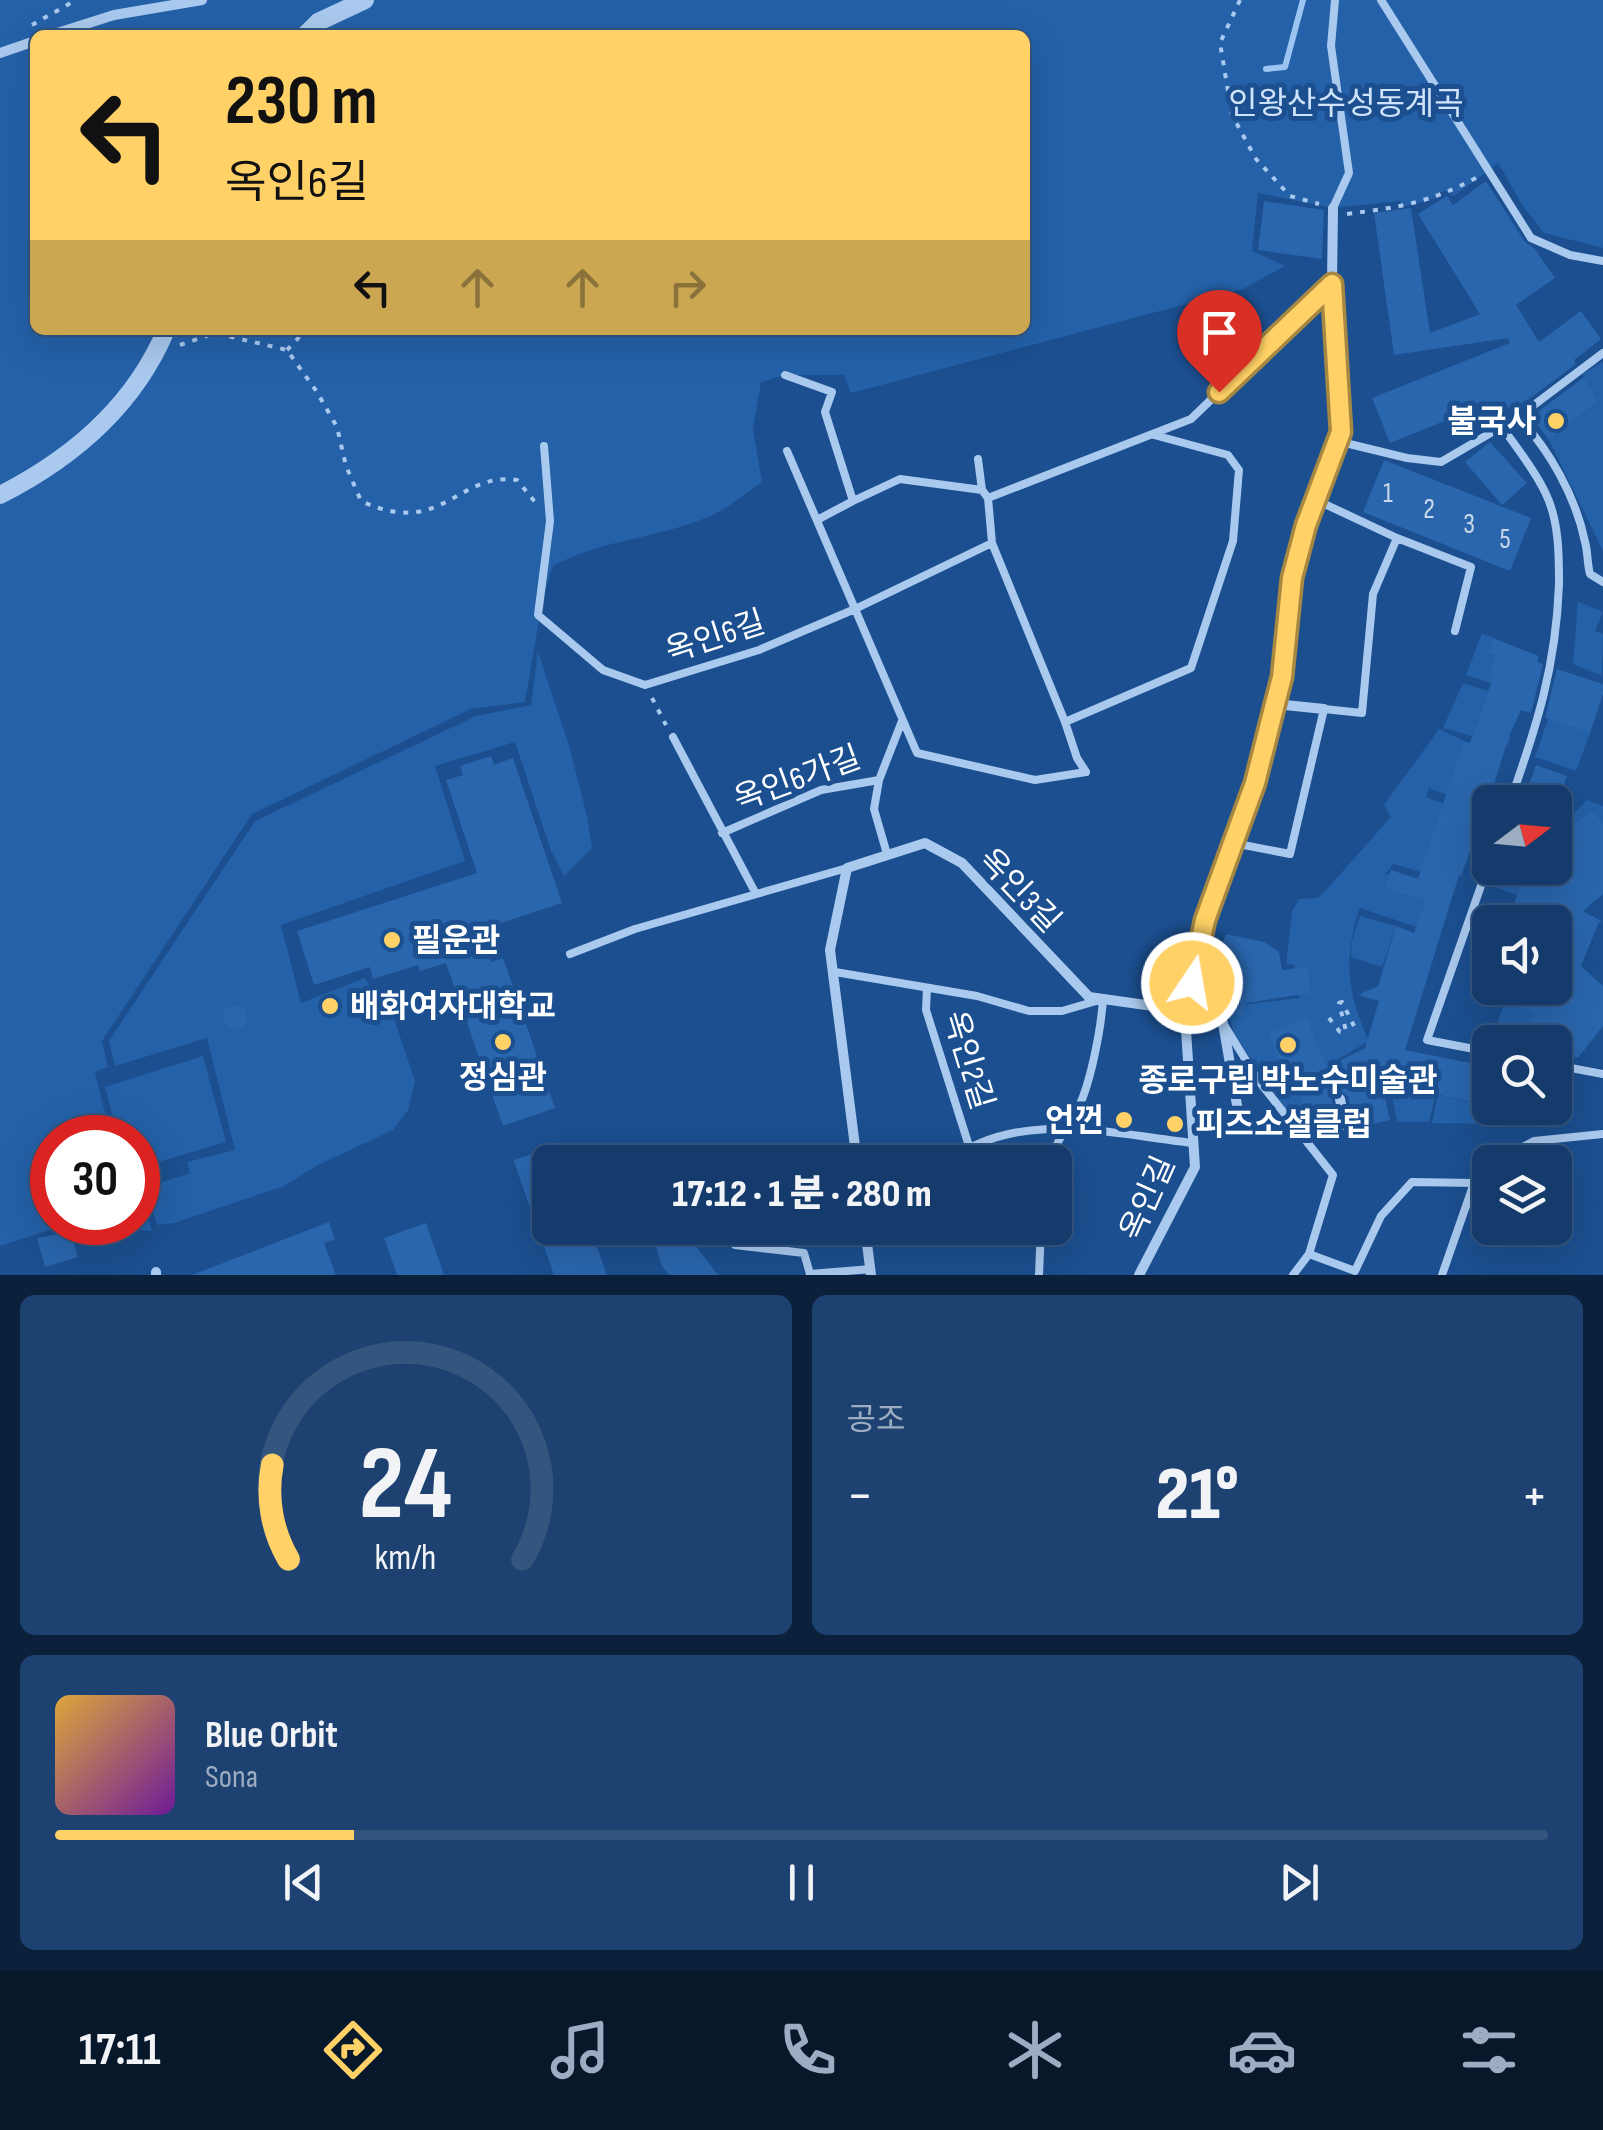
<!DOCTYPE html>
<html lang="ko">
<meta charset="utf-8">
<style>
:root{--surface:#143b6b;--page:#1d4271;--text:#f1f3f6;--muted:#9dadc1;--line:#33557e;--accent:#ffd166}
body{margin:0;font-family:"Sofia Sans Condensed","Noto Sans KR",sans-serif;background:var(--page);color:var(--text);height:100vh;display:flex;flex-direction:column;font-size:38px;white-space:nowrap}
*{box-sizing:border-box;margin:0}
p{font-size:32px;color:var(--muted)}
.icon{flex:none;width:55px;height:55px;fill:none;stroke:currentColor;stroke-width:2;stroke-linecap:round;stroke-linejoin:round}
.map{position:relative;height:1275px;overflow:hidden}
.drawer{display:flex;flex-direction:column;gap:20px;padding:20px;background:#0b203b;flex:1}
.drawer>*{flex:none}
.hud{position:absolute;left:30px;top:30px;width:1000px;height:305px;border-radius:15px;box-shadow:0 10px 40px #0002,0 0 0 2px var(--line);background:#ffd166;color:#111;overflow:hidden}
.needle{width:65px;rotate:74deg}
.tools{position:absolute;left:1472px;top:785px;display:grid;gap:20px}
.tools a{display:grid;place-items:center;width:100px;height:100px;border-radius:15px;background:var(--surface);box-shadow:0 10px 40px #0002,0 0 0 2px var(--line);font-size:50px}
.speed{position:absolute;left:30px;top:1115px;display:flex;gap:20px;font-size:50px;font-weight:700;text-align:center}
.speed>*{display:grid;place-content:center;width:130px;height:130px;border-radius:50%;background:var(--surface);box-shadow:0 10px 40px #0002,0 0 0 2px var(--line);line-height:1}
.speed .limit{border:15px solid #d22;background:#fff;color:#111}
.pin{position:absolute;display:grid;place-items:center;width:85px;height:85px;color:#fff;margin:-102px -42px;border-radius:50% 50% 50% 0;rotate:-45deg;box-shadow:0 0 10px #0007}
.pin .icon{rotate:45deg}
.me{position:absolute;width:110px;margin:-55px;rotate:12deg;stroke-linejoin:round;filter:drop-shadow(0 0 8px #0008)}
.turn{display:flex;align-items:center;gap:35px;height:210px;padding:0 30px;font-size:45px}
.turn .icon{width:130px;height:130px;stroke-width:2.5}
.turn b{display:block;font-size:70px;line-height:85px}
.lanes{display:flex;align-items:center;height:95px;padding:0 30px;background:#0003;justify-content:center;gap:50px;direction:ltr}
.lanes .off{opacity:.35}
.big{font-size:75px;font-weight:800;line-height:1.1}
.drawer .tile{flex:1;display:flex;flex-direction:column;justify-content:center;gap:15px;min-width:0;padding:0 35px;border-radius:15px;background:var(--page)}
.drawer .dial{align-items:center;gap:0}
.dial svg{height:260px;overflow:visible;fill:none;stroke:var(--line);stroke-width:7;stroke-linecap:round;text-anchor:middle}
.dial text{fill:var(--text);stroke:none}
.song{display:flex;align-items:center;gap:30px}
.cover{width:120px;height:120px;border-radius:15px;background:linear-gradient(135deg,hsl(40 70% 55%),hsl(280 70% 35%))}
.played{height:10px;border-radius:5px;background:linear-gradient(90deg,var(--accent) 20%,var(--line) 20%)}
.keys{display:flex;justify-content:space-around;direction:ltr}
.heat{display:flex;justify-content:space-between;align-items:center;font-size:55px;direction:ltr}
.drawer .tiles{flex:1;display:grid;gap:20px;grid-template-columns:1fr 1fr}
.tile:last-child{grid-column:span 2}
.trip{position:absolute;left:532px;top:1145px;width:540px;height:100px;border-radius:15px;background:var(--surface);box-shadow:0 10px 40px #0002,0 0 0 2px var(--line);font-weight:800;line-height:100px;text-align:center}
.tabs{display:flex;height:160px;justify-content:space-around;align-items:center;background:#08182b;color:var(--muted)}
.tabs .icon{width:70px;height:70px}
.tabs .on{color:var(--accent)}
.tabs b{font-size:45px;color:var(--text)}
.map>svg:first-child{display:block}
.green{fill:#2461a8;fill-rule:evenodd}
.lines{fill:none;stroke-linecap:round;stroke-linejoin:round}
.stream{stroke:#9cc4f0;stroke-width:6}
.building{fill:#2a66ad}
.path{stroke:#a9c9ee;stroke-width:4;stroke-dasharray:5 8;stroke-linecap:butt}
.service{stroke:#a9c9ee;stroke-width:8}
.minor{stroke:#a9c9ee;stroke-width:10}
.tertiary{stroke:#a9c9ee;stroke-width:18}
.route-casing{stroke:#a68842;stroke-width:25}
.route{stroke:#ffd166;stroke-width:18}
.poi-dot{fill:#ffd166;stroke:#1b4f8f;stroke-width:4}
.labels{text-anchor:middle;stroke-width:10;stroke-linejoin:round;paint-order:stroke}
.number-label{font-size:28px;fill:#cad9ea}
.park-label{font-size:32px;fill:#cfe3fa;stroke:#1b4f8f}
.poi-label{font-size:32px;font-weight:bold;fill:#fff;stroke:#1b4f8f;text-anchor:start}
.street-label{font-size:32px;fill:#fff;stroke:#1b4f8f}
</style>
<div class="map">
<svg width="1603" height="1275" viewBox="0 0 1603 1275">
<rect width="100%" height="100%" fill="#1b4f8f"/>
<path class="green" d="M0,0h1603v248l-59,-15 -21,-27 -25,-43 -44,33 -9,-5 -6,2 1,4 -38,10 -2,-6 -67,7 -75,-15 -6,58 33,15 -42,23 -392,104 -7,-18h-59l-24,7 -8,47 9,53c-15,10 -30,23 -45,31 -52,25 -112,25 -164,53l-10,31 -18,105 -54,7 -219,105 -150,227 6,26 -13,5 16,65 -59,1v84h86l1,-41 13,50 -90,-5 -62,20zM35,35h990v295h-990z
M1603,362v189l-54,-111 49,-39 -16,-27z
M1578,602l25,10 -8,19 8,3 -1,42 -29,-12z
M1482,633l11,5 -6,14 8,4 -6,17 35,13v8l-58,-19z
M538,652l31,93 18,71 5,32 -28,28 -13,-25 -36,-109 -80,24 30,95 -184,64 20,78 64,-25 9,16 10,-5 31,92 -7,29 -15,20 -75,35 -34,21 -110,37 -17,2 -14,-50 9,-2 4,11 34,-11 -3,-11 48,-12 -28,-112 -92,28 -6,-25 146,-220 221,-105 55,-11z
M1463,683l25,8 -12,34 35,12 -4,9 -64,-18z
M1548,719l42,14 -14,38 -41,-14z
M1439,729l25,12 -13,43 39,13 -4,13 -57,-22 -3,9 18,7 -23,68 -28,-8 -8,11 5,-1 -4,14 39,13 -7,21 22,13 -80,-27c-17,48 -13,87 9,133l-40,24 1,6 -33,13 10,36 -11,5 -61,-90 -5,-15 2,-14 67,-8 -5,-33 -8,-1 6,-53 7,-12 19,-1 8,-8 65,-73 -7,-12z
M1587,800l16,6v17l-11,-13 -37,31v-9z
M1504,868h22l-9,27 -21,-8z
M1360,916l36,10 -14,41 -31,-10 1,-17z
M1504,1002l29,10 -5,15 12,5 -4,10 -43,-3z
M203,1056l23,86 -88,26v-30l-20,-1 -13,-50z
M1391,1091l43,9 -5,22h-32z
M1438,1095l50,10 2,-6v9h7l7,7 -9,9 -63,-1z"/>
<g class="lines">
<path class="stream" d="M1266,69l19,-2 18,-67"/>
</g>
<path class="building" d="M1486,181l39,61 9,6 21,30 -39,27 23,37 42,-31 20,28 -27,21 2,4 -55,41 -3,-4 -34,26 -12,-17 -82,33 -18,-45 138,-55 -2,-5 -114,17 -20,-142 37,-5 19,125 50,-19 -62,-100 29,-18 6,9z
M1264,201l60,9 -2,49 -64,-9z
M1584,377l14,24 -49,39 -18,-23z
M1490,442l37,41 -25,22 -37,-43z
M1384,460l147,58 -21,53 -147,-59z
M1493,638l46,18 -2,6 6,2 -1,4 -11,45 -10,-3 -12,26 -19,61 -29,79 -2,-1 -54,175 85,17v38l-55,-11 -1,6 -51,-11 7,31 -36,8 -6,-32 -9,-6 -7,7 1,12 -27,7 -13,-43 -7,3 -18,-42 38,-17 21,50 38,-19 14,-47 -21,-6 20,-9 18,-60 18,7 11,-32 -40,-13 6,-18 27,9 46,-138 6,2 24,-68 -5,-2 6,-17 -8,-3z
M1557,669l46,15v10l-13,39 -45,-15z
M491,756l3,9 19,-7 49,145 -82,27 11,32 12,-4 52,150 -52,18 -57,-163 -26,8 -2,-6 -45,14 -3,-12 -56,18 -17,-54 180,-58 -31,-93 17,-5 -3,-9z
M1536,765l31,11 -10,26h-34z
M1592,810l11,13v71l-20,17 20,11h-4l-18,44 22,20v40l-25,32 -23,-8v-8h-6l3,-6 -24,-9 5,-15 -29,-10 5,-14h46v-37l12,-29h-59l18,-54h29v-27z
M1226,934l38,8 15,10 3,18 25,-3 4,26 -66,10 -1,13 -37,-4 1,-31z
M223 1017a12 12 0 1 1 24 0a12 12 0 1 1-24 0Z
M561,1144l6,18h-17v66h40l17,47h-53l-40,-113v-2z
M329,1222l6,17 -11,4 12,32h-144z
M426,1223l18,52h-47l-13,-37z
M650,1228h37l5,13 26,34h-49l-7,-9z
M71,1232l7,25 -33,10 -8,-29z"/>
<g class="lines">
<path class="path" d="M1240,0l-20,43 12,72 24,44 34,37 29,8
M32,25l44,-25
M1347,214c54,-7 81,-11 129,-36
M180,345l35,-12 72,17 30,42 20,35 9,39 15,35c81,38 97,-30 156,-21l18,22
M287,350l19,-20
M652,698l14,27
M1329,1018l11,14 6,-1 -7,-28 3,-1 12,24"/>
<path class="service" d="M1381,0l150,238 39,17 33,6
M1333,208l16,-35 -18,-127 4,-46
M785,375l47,17 -7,20 28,89 47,-22 82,11
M1518,417l85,-64
M1502,427c15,21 32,42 43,65 14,28 14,62 14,92 -3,83 -22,141 -49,218
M1337,441l70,17 34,4 77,-45c31,32 58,80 67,125 3,10 2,21 5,32l13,8
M544,446l6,75 -12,94 65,55 42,15 114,-35 96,-41 137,-66
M787,451l130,302 118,27 51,-8 -9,-14 -12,-36 126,-54 42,-127 6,-71 -11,-15 -74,-20
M978,459l4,31 6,8 4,45 73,179
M988,498l203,-79 141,-136
M1314,499l83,39
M817,520l36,-19
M673,737l83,157
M879,780l-5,29 13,45
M722,833l99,-43 58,-10 23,-59
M1233,843l57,11 34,-145 38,4 11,-119 24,-56 74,29 -16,64
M1490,860l-63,180 63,12
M570,954l65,-25 212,-61
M835,972l142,24 52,15h33l41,-12c-2,30 -13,90 -28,115 -11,16 -19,30 -26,48
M927,988l-1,22 43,136
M1185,1015l38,8 35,57 75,95 -24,79 -16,21
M1555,1065l48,9
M947,1162c72,-54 164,-28 247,-19
M735,1245l69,8 6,21 61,-5
M1309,1254l46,17 26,-55 31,-34 62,1
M1039,1275l2,-47
M1442,1275l32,-92 13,-24 17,-2 30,-16 69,-7"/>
<path class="minor" d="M51,35l63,-20 88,-15
M0,53l35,-12
M1275,704l49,5
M1296,1128l18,-6 31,3 -5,-26
M1193,1129l40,-3 5,-15 -15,-88
M857,1162l-27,-212 17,-82 78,-25 37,20 127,134 64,9 32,9
M865,1228l6,47
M156,1272v2
M1139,1275l56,-108 -10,-152 20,-95 50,-137 20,-79 6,-27 11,-99 22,-79 27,-67 -9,-149 1,-75"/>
<path class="tertiary" d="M305,35l13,-13 47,-22
M0,495c73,-37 134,-89 166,-165"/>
</g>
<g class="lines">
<g class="route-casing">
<path id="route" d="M1192,983l13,-63 50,-137 20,-79 7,-27 10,-99 14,-53 35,-93 -9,-148 -113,108"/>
</g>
<use href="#route" class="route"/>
</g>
<g class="poi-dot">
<circle cx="1556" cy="421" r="10"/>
<circle cx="392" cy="940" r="10"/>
<circle cx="330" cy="1006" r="10"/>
<circle cx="503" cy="1042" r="10"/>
<circle cx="1288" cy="1045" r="10"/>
<circle cx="1124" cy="1120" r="10"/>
<circle cx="1175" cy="1124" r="10"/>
</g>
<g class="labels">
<g class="number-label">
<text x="1388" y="502">1</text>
<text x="1429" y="518">2</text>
<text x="1469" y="533">3</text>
<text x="1505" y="548">5</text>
</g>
<g class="park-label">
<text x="1346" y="114">인왕산수성동계곡</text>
</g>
<g class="poi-label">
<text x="1536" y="432" text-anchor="end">불국사</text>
<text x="412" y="951">필운관</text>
<text x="350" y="1017">배화여자대학교</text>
<text x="503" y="1088" text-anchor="middle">정심관</text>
<text x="1288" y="1091" text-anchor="middle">종로구립 박노수미술관</text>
<text x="1104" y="1131" text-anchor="end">언껀</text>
<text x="1195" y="1135">피즈소셜클럽</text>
</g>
<g class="street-label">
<text transform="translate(715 636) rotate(-18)" y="11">옥인6길</text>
<text transform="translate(797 778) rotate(-20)" y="11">옥인6가길</text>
<text transform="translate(1020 890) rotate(46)" y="11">옥인3길</text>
<text transform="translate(969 1060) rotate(73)" y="11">옥인2길</text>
<text transform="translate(1147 1198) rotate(-66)" y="11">옥인길</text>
</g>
</g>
</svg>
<div class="tools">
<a><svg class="needle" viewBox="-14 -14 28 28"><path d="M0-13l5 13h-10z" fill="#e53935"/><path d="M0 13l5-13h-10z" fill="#9dadc1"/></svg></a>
<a><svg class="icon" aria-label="sound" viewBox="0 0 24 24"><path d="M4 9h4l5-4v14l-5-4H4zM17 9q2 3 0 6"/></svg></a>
<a><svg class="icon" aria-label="search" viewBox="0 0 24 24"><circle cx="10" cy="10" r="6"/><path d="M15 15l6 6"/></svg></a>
<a><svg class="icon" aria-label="layers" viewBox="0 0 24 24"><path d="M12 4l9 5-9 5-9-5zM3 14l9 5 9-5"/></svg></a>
</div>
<div class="speed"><div class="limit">30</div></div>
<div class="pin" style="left:1219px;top:392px;background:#d93025"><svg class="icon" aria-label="arrive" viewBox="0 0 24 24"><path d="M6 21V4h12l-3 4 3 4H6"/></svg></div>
<svg class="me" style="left:1192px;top:983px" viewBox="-20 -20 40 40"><circle r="17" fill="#ffd166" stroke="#fff" stroke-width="3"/><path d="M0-11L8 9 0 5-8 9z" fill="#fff"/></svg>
<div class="trip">17:12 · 1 분 · 280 m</div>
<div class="hud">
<div class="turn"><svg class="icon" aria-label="left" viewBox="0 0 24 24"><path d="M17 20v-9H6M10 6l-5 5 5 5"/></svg><div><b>230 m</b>옥인6길</div></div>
<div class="lanes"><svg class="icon" aria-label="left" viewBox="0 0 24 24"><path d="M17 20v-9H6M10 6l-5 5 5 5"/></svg><svg class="icon off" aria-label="ahead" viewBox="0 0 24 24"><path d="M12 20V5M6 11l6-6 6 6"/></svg><svg class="icon off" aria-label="ahead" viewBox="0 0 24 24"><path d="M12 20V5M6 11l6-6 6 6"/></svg><svg class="icon off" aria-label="right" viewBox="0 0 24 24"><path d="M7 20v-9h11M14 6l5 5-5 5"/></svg></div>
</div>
</div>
<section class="drawer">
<div class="tiles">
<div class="tile dial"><svg viewBox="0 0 100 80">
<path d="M14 69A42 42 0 1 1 86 69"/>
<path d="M14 69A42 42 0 0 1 9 40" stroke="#ffd166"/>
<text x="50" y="56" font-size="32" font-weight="700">24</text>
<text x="50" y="72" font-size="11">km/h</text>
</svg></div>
<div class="tile"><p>공조</p>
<div class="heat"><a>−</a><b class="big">21°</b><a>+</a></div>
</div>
<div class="tile">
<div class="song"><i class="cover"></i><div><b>Blue Orbit</b><p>Sona</p></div></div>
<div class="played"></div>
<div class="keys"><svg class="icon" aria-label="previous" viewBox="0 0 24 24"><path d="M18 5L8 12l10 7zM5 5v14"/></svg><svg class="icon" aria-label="pause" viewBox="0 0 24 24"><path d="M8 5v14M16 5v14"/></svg><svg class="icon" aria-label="next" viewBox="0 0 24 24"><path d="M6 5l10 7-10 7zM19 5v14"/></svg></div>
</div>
</div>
</section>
<nav class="tabs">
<b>17:11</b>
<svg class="icon on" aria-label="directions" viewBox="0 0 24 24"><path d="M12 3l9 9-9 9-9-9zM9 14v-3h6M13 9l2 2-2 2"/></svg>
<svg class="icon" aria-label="music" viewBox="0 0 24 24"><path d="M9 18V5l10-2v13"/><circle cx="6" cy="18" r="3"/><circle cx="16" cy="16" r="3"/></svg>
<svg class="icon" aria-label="phone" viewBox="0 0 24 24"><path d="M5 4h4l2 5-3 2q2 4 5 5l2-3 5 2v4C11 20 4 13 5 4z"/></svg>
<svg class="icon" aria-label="climate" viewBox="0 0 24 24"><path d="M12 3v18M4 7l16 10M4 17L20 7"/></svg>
<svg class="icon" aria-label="car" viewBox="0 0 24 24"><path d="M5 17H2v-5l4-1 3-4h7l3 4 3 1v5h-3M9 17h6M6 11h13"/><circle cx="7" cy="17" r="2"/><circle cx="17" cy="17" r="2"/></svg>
<svg class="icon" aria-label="filters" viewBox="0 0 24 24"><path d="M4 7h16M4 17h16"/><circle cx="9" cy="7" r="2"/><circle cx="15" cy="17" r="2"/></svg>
</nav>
